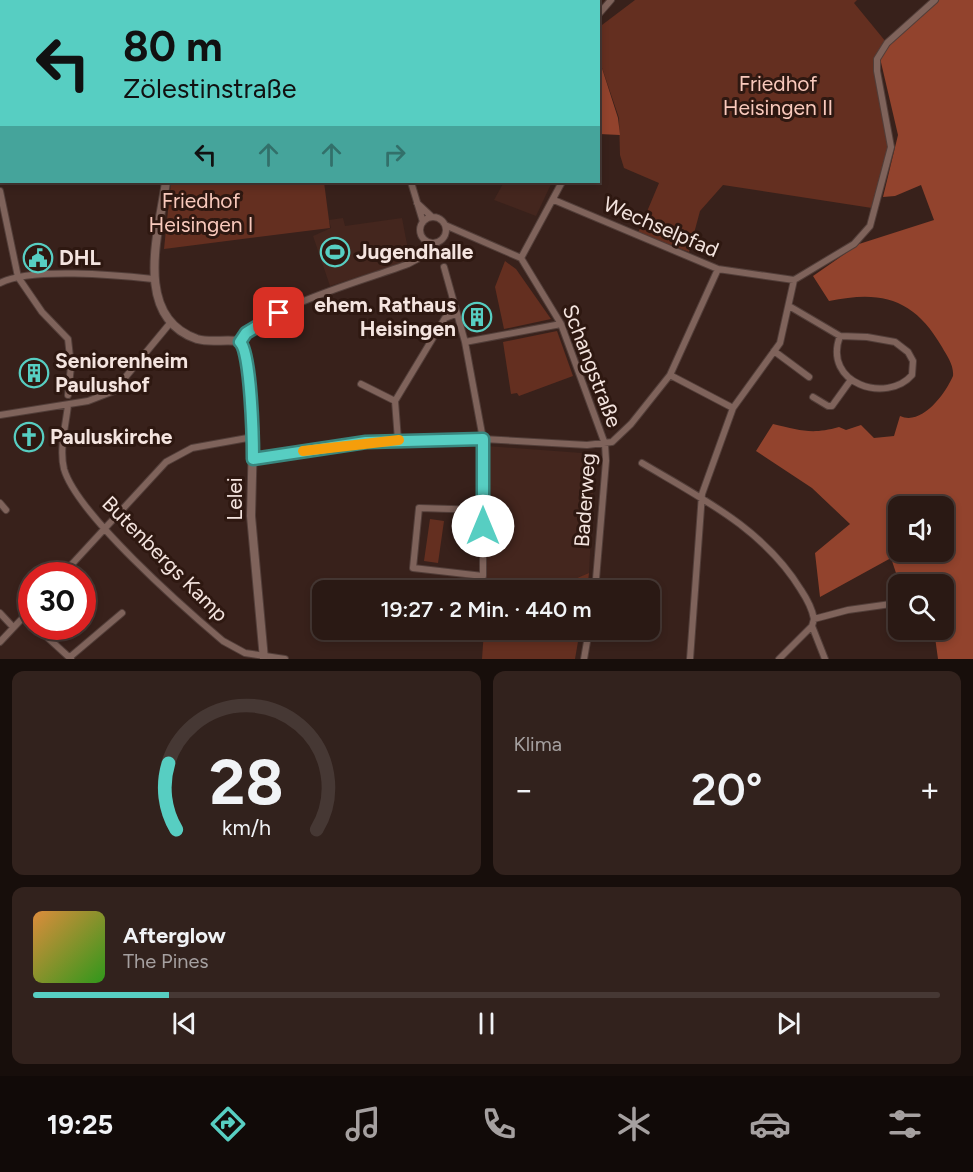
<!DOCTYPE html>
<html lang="de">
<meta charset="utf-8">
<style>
:root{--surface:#2a1914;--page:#32221d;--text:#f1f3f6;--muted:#a5a0a0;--line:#463834;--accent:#57cec2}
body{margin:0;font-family:Figtree,sans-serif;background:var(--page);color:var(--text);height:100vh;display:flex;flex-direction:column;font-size:22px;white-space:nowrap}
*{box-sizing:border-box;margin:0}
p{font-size:20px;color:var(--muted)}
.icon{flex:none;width:33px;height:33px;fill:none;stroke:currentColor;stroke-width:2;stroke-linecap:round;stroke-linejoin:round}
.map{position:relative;height:659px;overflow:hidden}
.details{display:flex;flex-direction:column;gap:12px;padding:12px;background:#170e0b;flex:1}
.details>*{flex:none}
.top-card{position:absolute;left:0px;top:0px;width:600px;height:183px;box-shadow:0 3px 9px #0003,0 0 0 2px var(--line);background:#57cec2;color:#111;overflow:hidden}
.buttons{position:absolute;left:888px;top:496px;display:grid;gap:12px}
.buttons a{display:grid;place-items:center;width:66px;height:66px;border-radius:12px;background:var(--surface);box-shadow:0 3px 9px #0003,0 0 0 2px var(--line);font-size:30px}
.speed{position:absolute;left:18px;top:562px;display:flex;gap:12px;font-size:30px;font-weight:700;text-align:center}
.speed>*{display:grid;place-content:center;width:78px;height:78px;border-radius:50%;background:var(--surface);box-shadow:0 3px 9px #0003,0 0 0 2px var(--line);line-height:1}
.speed .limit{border:9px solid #d22;background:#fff;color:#111}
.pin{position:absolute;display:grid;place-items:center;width:51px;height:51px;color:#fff;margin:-26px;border-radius:12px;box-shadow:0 3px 9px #0006}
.me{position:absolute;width:66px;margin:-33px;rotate:0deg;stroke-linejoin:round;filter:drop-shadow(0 0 4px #0008)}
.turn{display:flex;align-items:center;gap:21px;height:126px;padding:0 24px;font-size:27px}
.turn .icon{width:78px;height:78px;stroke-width:2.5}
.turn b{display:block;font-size:42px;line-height:51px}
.lanes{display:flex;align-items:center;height:57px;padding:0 24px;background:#0003;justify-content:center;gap:30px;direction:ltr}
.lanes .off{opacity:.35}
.big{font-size:45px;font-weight:600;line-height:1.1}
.details .widget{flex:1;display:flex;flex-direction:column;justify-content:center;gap:9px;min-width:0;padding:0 21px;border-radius:12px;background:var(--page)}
.details .dial{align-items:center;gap:0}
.dial svg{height:156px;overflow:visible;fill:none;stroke:var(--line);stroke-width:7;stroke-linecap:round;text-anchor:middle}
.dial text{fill:var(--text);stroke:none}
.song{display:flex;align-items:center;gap:18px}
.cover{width:72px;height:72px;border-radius:9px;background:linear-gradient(135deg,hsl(30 70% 55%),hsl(110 70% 35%))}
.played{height:6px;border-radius:3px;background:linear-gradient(90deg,var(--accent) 15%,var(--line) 15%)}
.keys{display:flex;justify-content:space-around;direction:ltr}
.heat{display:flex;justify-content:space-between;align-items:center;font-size:33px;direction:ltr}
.details .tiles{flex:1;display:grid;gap:12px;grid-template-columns:1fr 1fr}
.widget:last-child{grid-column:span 2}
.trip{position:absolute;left:312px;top:580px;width:348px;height:60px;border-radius:12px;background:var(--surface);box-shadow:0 3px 9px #0003,0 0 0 2px var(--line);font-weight:600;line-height:60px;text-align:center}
.dock{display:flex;height:96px;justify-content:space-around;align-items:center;background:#110a08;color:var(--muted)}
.dock .icon{width:42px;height:42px}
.dock .selected{color:var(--accent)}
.dock b{font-size:27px;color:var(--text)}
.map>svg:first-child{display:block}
.built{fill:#44261e}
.green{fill:#642f20}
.forest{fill:#92432d;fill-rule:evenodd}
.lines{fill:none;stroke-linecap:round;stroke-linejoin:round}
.street-casing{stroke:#523e39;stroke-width:8}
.secondary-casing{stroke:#523e39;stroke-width:10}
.street{stroke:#7f635b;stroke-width:6}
.secondary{stroke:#7f635b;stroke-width:8}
.route-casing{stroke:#39867e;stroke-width:15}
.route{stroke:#57cec2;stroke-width:10}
.slow{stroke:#f59e0b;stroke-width:10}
.labels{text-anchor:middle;stroke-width:6;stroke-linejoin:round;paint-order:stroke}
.park-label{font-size:21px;fill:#f9c9bc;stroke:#2e1811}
.street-label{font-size:21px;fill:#f4e4df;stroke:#2e1811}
.poi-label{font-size:21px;font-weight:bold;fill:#f4e4df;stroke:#2e1811;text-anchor:start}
</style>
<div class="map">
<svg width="973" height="659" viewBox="0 0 973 659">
<rect width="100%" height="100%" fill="#38211b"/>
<path class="built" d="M504,182h48l-16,34 -42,-16z
M343,218l2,8 57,-8 8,42 -80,26 -17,-50 18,-8 -2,-8z
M486,446l109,8 -6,119 -43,18h-56l-6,-15z"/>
<path class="green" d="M635,0h222l-3,3 32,39 -11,17 14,97 -17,52 -149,-23 -23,26 -11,41 -51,-19 21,-50 -35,-15 -4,-13 -1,-37 -20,-59 -1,-31z
M171,182h153l6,46 -166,21z
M505,261l11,8 35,50 -47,10 -9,-42z
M557,331l16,45 -54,20 -2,-3 -6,1 -8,-52z
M430,519l14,2 -6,42 -14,-2z
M589,573l-2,18h-41z
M484,630h96l-5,29h-93z"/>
<path class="forest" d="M938,0h35v659h-35l-4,-29h10v-45h-17l-1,-6 -26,6 -9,-27 -71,39 -5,-44 35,-29 -38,-36 -56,-37 17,-27c27,6 38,11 66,3l7,3 15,-5 13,13 20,-2 6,-20c22,10 45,-22 53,-40 1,-11 -6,-20 -11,-29 -28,-49 -61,-57 -113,-46l-16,-25 46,-32 75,-24 -13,-35 -26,11 -12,1 15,-62 -18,-77 13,-17zM898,507h46v45h-46z
M599,59l19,59 2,17 -21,-1z"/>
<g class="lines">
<g class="street-casing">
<path id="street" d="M347,0l1,2
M597,0l1,2
M226,2l3,-2
M598,15l13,-15
M0,61l2,-1
M411,182l12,40
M0,191l18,86 24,35 26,27 3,27 -3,29
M554,200l164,69 76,11
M417,203l15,14
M420 230a13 13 0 1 1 26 0a13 13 0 1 1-26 0Z
M445,225l76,33 40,66 44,120 1,17 -11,130
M521,258l41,-76
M444,267l21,75 18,97v137l-70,-8 6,-60 64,2
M0,283c30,-16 117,-8 153,-4
M789,306l51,30 27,1 28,5 13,10 5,9 -1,14c-25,29 -90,9 -72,-39
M240,342c25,-36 126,-62 168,-78l19,-10 8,-11
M465,342l96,-18
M774,351l35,26
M670,375l63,33
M361,384l34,17
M813,397l15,9h4l18,-25
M68,405c-2,19 -9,44 -4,64 13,45 120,139 159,172l22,12 40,6
M0,415l88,-14 26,-10 57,-69
M398,440l-3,-39 50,-83 11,-4
M253,459l113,-17 32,-2 85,-1 104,6 25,-3 19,-18 39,-49 48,-106
M642,463c59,35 122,66 159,127 6,9 11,18 13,29
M0,503l6,7
M61,576l105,-114 26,-14 61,-11
M0,613l13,14
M23,616l9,7
M814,619l34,-9 50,-7
M812,626l13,33
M36,627l35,32
M0,642l32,-34
M70,657l52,-44
M584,659l5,-29
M690,659l12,-165 31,-86 47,-65 14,-63 60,-36 16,-18 21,-79 -14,-76v-12l10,-16 48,-43
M779,659l33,-33 2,-7"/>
</g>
<g class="secondary-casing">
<path id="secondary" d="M187,0v2
M166,182c-7,49 -34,135 31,157 14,4 27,0 41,2l7,8 8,88 -2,79 13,143"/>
</g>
<use href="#street" class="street"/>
<use href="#secondary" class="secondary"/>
</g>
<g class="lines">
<g class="route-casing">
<path id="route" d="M279,313l-33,20 -6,9c11,10 13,98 13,117l113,-17 117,-3v87"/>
</g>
<use href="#route" class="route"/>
<path class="slow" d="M303,451l96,-11"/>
</g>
<defs>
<g id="stadium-ring" transform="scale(1.5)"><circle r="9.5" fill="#2e1811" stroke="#57cec2" stroke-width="1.5"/><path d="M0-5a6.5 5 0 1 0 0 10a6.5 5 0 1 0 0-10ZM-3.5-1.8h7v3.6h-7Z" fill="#57cec2"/></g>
<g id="civic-ring" transform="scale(1.5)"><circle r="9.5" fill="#2e1811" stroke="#57cec2" stroke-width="1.5"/><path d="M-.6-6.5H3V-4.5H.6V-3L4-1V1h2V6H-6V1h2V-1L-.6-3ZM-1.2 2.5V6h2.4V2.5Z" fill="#57cec2"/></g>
<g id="building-ring" transform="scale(1.5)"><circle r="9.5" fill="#2e1811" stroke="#57cec2" stroke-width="1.5"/><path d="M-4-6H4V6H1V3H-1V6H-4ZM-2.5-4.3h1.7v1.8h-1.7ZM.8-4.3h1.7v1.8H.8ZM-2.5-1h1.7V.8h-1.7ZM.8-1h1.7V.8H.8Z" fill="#57cec2"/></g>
<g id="church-ring" transform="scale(1.5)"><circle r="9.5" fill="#2e1811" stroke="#57cec2" stroke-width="1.5"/><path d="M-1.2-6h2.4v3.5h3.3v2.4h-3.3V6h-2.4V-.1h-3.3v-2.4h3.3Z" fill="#57cec2"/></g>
</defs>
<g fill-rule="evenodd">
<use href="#stadium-ring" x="335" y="252"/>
<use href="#civic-ring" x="38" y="258"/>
<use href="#building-ring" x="477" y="317"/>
<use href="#building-ring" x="34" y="373"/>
<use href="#church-ring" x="29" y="437"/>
</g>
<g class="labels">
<g class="park-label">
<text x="778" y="91">Friedhof<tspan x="778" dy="24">Heisingen II</tspan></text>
<text x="201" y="208">Friedhof<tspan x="201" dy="24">Heisingen I</tspan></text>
</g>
<g class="street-label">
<text transform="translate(661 227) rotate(23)" y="7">Wechselpfad</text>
<text transform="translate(592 366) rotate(69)" y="7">Schangstraße</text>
<text transform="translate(235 499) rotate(-90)" y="7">Lelei</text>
<text transform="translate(585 500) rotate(-86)" y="7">Baderweg</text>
<text transform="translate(165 559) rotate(45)" y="7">Butenbergs Kamp</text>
</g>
<g class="poi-label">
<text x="356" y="259">Jugendhalle</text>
<text x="59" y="265">DHL</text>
<text x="456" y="312" text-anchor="end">ehem. Rathaus<tspan x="456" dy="24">Heisingen</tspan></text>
<text x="55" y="368">Seniorenheim<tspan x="55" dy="24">Paulushof</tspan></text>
<text x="50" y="444">Pauluskirche</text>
</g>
</g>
</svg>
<div class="buttons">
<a><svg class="icon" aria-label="sound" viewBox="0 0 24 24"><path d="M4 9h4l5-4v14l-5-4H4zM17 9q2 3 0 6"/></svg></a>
<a><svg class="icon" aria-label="search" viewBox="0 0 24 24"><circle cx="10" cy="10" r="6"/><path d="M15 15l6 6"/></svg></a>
</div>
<div class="speed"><div class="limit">30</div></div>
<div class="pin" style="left:279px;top:313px;background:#d93025"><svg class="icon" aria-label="arrive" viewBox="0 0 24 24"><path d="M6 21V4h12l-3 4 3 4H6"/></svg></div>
<svg class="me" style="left:483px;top:526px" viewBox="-20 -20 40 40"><circle r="19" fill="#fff"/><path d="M0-13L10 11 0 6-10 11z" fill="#57cec2"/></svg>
<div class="trip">19:27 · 2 Min. · 440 m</div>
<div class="top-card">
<div class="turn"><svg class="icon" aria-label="left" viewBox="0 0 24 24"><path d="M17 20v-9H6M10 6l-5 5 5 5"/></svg><div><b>80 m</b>Zölestinstraße</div></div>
<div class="lanes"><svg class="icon" aria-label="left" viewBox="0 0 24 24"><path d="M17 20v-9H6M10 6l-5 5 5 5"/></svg><svg class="icon off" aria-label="ahead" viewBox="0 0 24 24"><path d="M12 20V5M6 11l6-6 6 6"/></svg><svg class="icon off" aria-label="ahead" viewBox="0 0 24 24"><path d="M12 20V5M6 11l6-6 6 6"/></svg><svg class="icon off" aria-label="right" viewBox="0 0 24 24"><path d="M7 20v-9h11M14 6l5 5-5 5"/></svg></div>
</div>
</div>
<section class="details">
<div class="tiles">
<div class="widget dial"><svg viewBox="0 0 100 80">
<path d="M14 69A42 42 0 1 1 86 69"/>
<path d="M14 69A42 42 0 0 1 10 35" stroke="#57cec2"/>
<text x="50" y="56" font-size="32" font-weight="700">28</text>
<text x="50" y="72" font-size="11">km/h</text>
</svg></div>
<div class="widget"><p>Klima</p>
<div class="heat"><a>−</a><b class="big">20°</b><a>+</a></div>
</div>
<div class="widget">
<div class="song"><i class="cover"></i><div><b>Afterglow</b><p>The Pines</p></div></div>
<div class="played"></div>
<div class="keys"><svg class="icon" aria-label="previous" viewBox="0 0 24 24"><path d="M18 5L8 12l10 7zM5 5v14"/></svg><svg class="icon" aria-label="pause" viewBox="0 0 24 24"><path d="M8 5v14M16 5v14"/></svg><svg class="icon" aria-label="next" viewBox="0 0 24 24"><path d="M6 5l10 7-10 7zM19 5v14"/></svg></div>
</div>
</div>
</section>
<nav class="dock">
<b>19:25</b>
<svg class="icon selected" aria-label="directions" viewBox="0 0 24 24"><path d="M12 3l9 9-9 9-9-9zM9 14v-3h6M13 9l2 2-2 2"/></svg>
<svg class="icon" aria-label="music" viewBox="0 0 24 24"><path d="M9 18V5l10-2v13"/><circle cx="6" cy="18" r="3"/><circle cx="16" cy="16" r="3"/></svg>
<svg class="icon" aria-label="phone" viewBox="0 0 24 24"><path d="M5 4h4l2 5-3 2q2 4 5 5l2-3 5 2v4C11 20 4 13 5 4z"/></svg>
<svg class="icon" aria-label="climate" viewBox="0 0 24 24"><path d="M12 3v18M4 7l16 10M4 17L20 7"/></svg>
<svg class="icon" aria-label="car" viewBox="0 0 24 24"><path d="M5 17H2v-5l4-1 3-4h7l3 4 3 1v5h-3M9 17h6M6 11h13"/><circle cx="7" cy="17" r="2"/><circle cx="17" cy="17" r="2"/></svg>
<svg class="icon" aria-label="filters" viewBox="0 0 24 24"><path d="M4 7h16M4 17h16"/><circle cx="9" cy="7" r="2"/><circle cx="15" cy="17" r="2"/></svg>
</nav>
